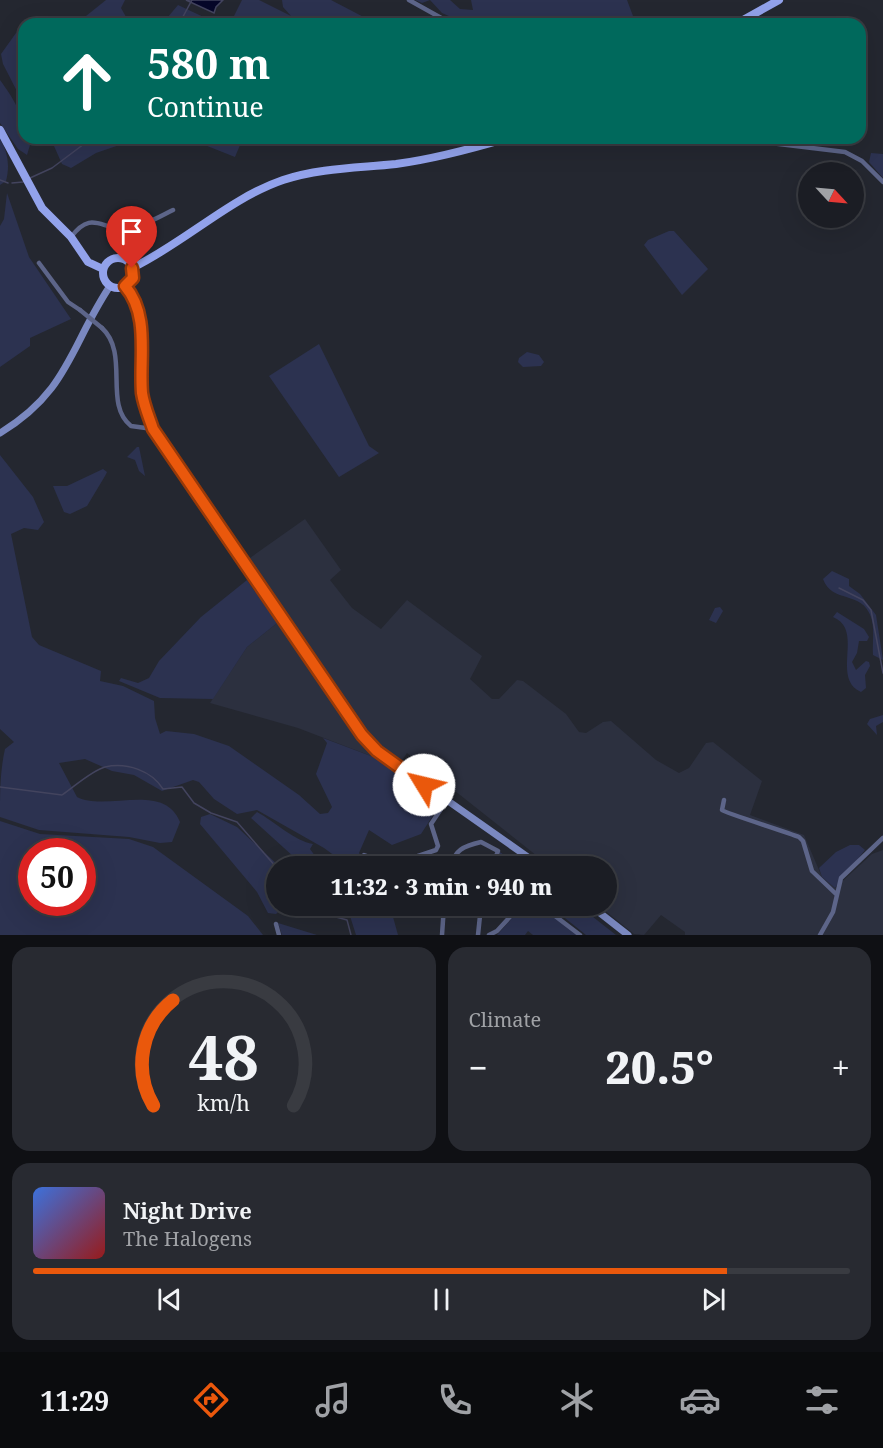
<!DOCTYPE html>
<meta charset="utf-8">
<style>
:root{--surface:#1b1d24;--page:#282a31;--text:#f1f3f6;--muted:#a0a2a6;--line:#393b41;--accent:#ea580c}
body{margin:0;font-family:"Noto Serif",serif;background:var(--page);color:var(--text);height:100vh;display:flex;flex-direction:column;font-size:22px;white-space:nowrap}
*{box-sizing:border-box;margin:0}
p{font-size:20px;color:var(--muted)}
.icon{flex:none;width:33px;height:33px;fill:none;stroke:currentColor;stroke-width:2;stroke-linecap:round;stroke-linejoin:round}
.map{position:relative;height:935px;overflow:hidden}
.details{display:flex;flex-direction:column;gap:12px;padding:12px;background:#0f1014;flex:1}
.details>*{flex:none}
.guide{position:absolute;left:18px;top:18px;width:848px;height:126px;border-radius:18px;box-shadow:0 6px 24px #0002,0 0 0 2px var(--line);background:#00695c;color:#fff;overflow:hidden}
.needle{width:39px;rotate:116deg}
.buttons{position:absolute;left:798px;top:162px;display:grid;gap:12px}
.buttons a{display:grid;place-items:center;width:66px;height:66px;border-radius:50%;background:var(--surface);box-shadow:0 6px 24px #0002,0 0 0 2px var(--line);font-size:30px}
.speed{position:absolute;left:18px;top:838px;display:flex;gap:12px;font-size:30px;font-weight:700;text-align:center}
.speed>*{display:grid;place-content:center;width:78px;height:78px;border-radius:50%;background:var(--surface);box-shadow:0 6px 24px #0002,0 0 0 2px var(--line);line-height:1}
.speed .limit{border:9px solid #d22;background:#fff;color:#111}
.pin{position:absolute;display:grid;place-items:center;width:51px;height:51px;color:#fff;margin:-62px -26px;border-radius:50% 50% 50% 0;rotate:-45deg;box-shadow:0 0 6px #0007}
.pin .icon{rotate:45deg}
.me{position:absolute;width:66px;margin:-33px;rotate:306deg;stroke-linejoin:round;filter:drop-shadow(0 0 4px #0008)}
.turn{display:flex;align-items:center;gap:21px;height:126px;padding:0 30px;font-size:27px}
.turn .icon{width:78px;height:78px;stroke-width:2.5}
.turn b{display:block;font-size:42px;line-height:51px}
.big{font-size:45px;font-weight:800;line-height:1.1}
.details .tile{flex:1;display:flex;flex-direction:column;justify-content:center;gap:9px;min-width:0;padding:0 21px;border-radius:18px;background:var(--page)}
.details .dial{align-items:center;gap:0}
.dial svg{height:156px;overflow:visible;fill:none;stroke:var(--line);stroke-width:7;stroke-linecap:round;text-anchor:middle}
.dial text{fill:var(--text);stroke:none}
.song{display:flex;align-items:center;gap:18px}
.cover{width:72px;height:72px;border-radius:9px;background:linear-gradient(135deg,hsl(220 70% 55%),hsl(0 70% 35%))}
.played{height:6px;border-radius:3px;background:linear-gradient(90deg,var(--accent) 85%,var(--line) 85%)}
.keys{display:flex;justify-content:space-around;direction:ltr}
.heat{display:flex;justify-content:space-between;align-items:center;font-size:33px;direction:ltr}
.details .tiles{flex:1;display:grid;gap:12px;grid-template-columns:1fr 1fr}
.tile:last-child{grid-column:span 2}
.trip{position:absolute;left:266px;top:856px;width:351px;height:60px;border-radius:30px;background:var(--surface);box-shadow:0 6px 24px #0002,0 0 0 2px var(--line);font-weight:800;line-height:60px;text-align:center}
.tabs{display:flex;height:96px;justify-content:space-around;align-items:center;background:#0b0c0e;color:var(--muted)}
.tabs .icon{width:42px;height:42px}
.tabs .on{color:var(--accent)}
.tabs b{font-size:27px;color:var(--text)}
.map>svg:first-child{display:block}
.built{fill:#2c303f}
.green{fill:#2c3250;fill-rule:evenodd}
.water{fill:#060729;stroke:#43445e;stroke-width:1.5}
.lines{fill:none;stroke-linecap:round;stroke-linejoin:round}
.stream{stroke:#43445e;stroke-width:1.5}
.minor{stroke:#5d6589;stroke-width:4.5}
.secondary{stroke:#7a88c0;stroke-width:7}
.primary{stroke:#92a2eb;stroke-width:8}
.minor-bridge{stroke:#5d6589;stroke-width:4.5}
.route-casing{stroke:#983908;stroke-width:15}
.route{stroke:#ea580c;stroke-width:10}
</style>
<div class="map">
<svg width="883" height="935" viewBox="0 0 883 935">
<rect width="100%" height="100%" fill="#242730"/>
<path class="built" d="M305,519l36,51 -11,10 22,28 29,21 26,-29 75,56 -12,23 22,20h7l18,-19 6,1 43,33 13,18 7,1 17,-11 8,-1 45,39 23,13 10,-5 17,-25 7,-1 49,39 -12,34 54,20 18,42 13,11 37,-34 11,-4v85h-198v-3l-24,-17 -17,20 -10,-1 -35,-28h7v-39h-55l-144,-114 -13,19 -18,-14 -78,-30 -88,-25 37,-56 30,-24 -37,-58z"/>
<path class="green" d="M106,0h19l-4,8 9,16h-49l5,-8z
M242,0h17l32,16 -8,-9 -1,-7h49l46,24 -17,-3 -3,3h-127z
M415,0h35l10,9 13,1 -2,-10h156l9,24h-169l-25,-11 -12,-13 -8,3z
M178,5l34,16v3h-50z
M16,33l8,2v70l-21,-41 -2,-10z
M0,80c13,18 24,34 24,58h4l2,7 -3,10 -9,-6 -18,-26z
M69,138h71l-44,15 -25,15 -9,-4 -8,-18z
M187,138h56l-8,19z
M0,139c8,13 10,27 6,42l-6,4z
M871,153l12,1v24l-14,-16z
M7,193l22,64 42,62 -41,19v8l-30,21v-141l4,-7z
M669,231h5l34,38 -26,26 -38,-50 4,-5z
M319,344l50,102 10,7 -40,24 -70,-101z
M527,352l12,3 5,7 -3,4 -18,1 -5,-5 1,-4z
M137,447h2l6,29 -6,-5 -4,-11 -8,-3z
M0,455l33,42 11,25 -6,8 -14,-2 -13,6 21,103 7,8 62,26 -1,10 23,5 31,15 1,17 5,16 6,-3 28,3 35,12 70,49 21,19 8,-1 4,-6 -16,-33 11,-31 -4,-5 53,20 65,45 -20,31 -29,11 -23,-15 -10,23 6,10 14,4h-29l-26,-19 -67,-38 -20,4 -23,-15 -15,-17 -6,-2 -31,11 -28,-16 -22,-4 -27,-12 -26,4 18,34c29,15 87,-16 103,25l-8,20 -12,1 -31,-6 -90,-7 -39,-13c0,-24 0,-46 5,-68l9,-7 -14,-13z
M103,469l4,3 -2,4 -18,30 -17,8 -6,-2 -11,-26h14z
M832,571l17,8v7l11,8 16,21 7,45 -10,-5c-1,-13 2,-25 -2,-38 -9,-27 -39,-13 -48,-38z
M247,580l30,43 -30,24 -34,52 -53,-1 -41,-17 2,-3 17,5 11,-5 10,-17 42,-44z
M720,607l3,4 -7,12 -7,-3 6,-12z
M837,612l27,17 5,8 -2,4h-8l-2,12 -5,9 4,8 10,-9 3,1 1,4 -5,9 1,13 -5,4c-31,-14 4,-62 -28,-75z
M883,715v7l-7,4 1,9 -10,-11 3,-5z
M257,812c18,10 38,29 56,32l-3,5 13,18h-18l-54,-49z
M210,814l27,13 43,40h-4v39h8l-8,8 -8,-1 -11,-21 -57,-68 1,-7z
M0,821l40,13 89,5 24,8 95,69 15,19h-263zM32,852h50v51h-50z
M850,845h9l6,5 -30,38 -13,-11 -3,-9 17,-16z
M500,852l20,15h-26z
M327,906h63l8,29h-42l-6,-19 -16,-3z
M523,906h17l37,29h-44l-5,-4 -3,4h-28z
M550,906h29l37,29h-30z
M278,923l39,12h-35z"/>
<path class="water" d="M186,0h37l-7,7 -2,6z"/>
<g class="lines">
<path class="stream" d="M179,24l13,-24
M30,178l22,-10 40,-30
M0,180l8,3
M12,183l11,-1
M839,588l24,12 8,10 12,63
M0,787l62,8c12,-8 29,-24 43,-28 22,-5 47,4 58,22l19,-2 12,16 17,10 26,9 39,45
M311,906h9
M323,906l6,2 7,9 11,3 4,15"/>
<path class="minor" d="M409,0l43,24
M728,138l117,14 17,9 21,21
M71,237c22,-29 31,-5 58,-9 15,-2 30,-11 44,-18
M39,263l29,39 12,8
M102,328c28,26 1,76 29,98l22,3
M724,800l-2,10c3,3 65,22 77,27l4,4 9,30 24,23
M364,855l27,10 45,-15 2,-4 -7,-22 16,-24
M451,867c3,-17 13,-21 30,-25l17,9 -6,16
M542,906l38,29
M276,924l3,11
M442,935l2,-29
M478,935l3,-29
M489,935l8,-4 23,-25
M820,935l13,-23 8,-34 42,-40"/>
<path class="secondary" d="M125,287c24,28 14,71 17,106 2,12 7,24 11,36l189,279 35,43 165,116
M0,433c69,-42 70,-87 110,-147
M591,906l37,29"/>
<path class="primary" d="M736,24l43,-24
M0,130l42,78 29,29 17,25 15,7
M103 273a15 15 0 1 1 30 0a15 15 0 1 1-30 0Z
M132,268c52,-25 98,-70 151,-88 36,-12 75,-12 113,-16 38,-5 75,-15 112,-26"/>
<path class="minor-bridge" d="M80,310l22,18"/>
</g>
<g class="lines">
<g class="route-casing">
<path id="route" d="M132,268l1,10 -8,8c25,29 14,72 17,107 2,13 7,24 11,36l209,306 15,16 47,34"/>
</g>
<use href="#route" class="route"/>
</g>
</svg>
<div class="buttons">
<a><svg class="needle" viewBox="-14 -14 28 28"><path d="M0-13l5 13h-10z" fill="#e53935"/><path d="M0 13l5-13h-10z" fill="#a0a2a6"/></svg></a>
</div>
<div class="speed"><div class="limit">50</div></div>
<div class="pin" style="left:132px;top:268px;background:#d93025"><svg class="icon" aria-label="arrive" viewBox="0 0 24 24"><path d="M6 21V4h12l-3 4 3 4H6"/></svg></div>
<svg class="me" style="left:424px;top:785px" viewBox="-20 -20 40 40"><circle r="19" fill="#fff"/><path d="M0-13L10 11 0 6-10 11z" fill="#ea580c"/></svg>
<div class="trip">11:32 · 3 min · 940 m</div>
<div class="guide">
<div class="turn"><svg class="icon" aria-label="ahead" viewBox="0 0 24 24"><path d="M12 20V5M6 11l6-6 6 6"/></svg><div><b>580 m</b>Continue</div></div>
</div>
</div>
<section class="details">
<div class="tiles">
<div class="tile dial"><svg viewBox="0 0 100 80">
<path d="M14 69A42 42 0 1 1 86 69"/>
<path d="M14 69A42 42 0 0 1 24 15" stroke="#ea580c"/>
<text x="50" y="56" font-size="32" font-weight="700">48</text>
<text x="50" y="72" font-size="11">km/h</text>
</svg></div>
<div class="tile"><p>Climate</p>
<div class="heat"><a>−</a><b class="big">20.5°</b><a>+</a></div>
</div>
<div class="tile">
<div class="song"><i class="cover"></i><div><b>Night Drive</b><p>The Halogens</p></div></div>
<div class="played"></div>
<div class="keys"><svg class="icon" aria-label="previous" viewBox="0 0 24 24"><path d="M18 5L8 12l10 7zM5 5v14"/></svg><svg class="icon" aria-label="pause" viewBox="0 0 24 24"><path d="M8 5v14M16 5v14"/></svg><svg class="icon" aria-label="next" viewBox="0 0 24 24"><path d="M6 5l10 7-10 7zM19 5v14"/></svg></div>
</div>
</div>
</section>
<nav class="tabs">
<b>11:29</b>
<svg class="icon on" aria-label="directions" viewBox="0 0 24 24"><path d="M12 3l9 9-9 9-9-9zM9 14v-3h6M13 9l2 2-2 2"/></svg>
<svg class="icon" aria-label="music" viewBox="0 0 24 24"><path d="M9 18V5l10-2v13"/><circle cx="6" cy="18" r="3"/><circle cx="16" cy="16" r="3"/></svg>
<svg class="icon" aria-label="phone" viewBox="0 0 24 24"><path d="M5 4h4l2 5-3 2q2 4 5 5l2-3 5 2v4C11 20 4 13 5 4z"/></svg>
<svg class="icon" aria-label="climate" viewBox="0 0 24 24"><path d="M12 3v18M4 7l16 10M4 17L20 7"/></svg>
<svg class="icon" aria-label="car" viewBox="0 0 24 24"><path d="M5 17H2v-5l4-1 3-4h7l3 4 3 1v5h-3M9 17h6M6 11h13"/><circle cx="7" cy="17" r="2"/><circle cx="17" cy="17" r="2"/></svg>
<svg class="icon" aria-label="filters" viewBox="0 0 24 24"><path d="M4 7h16M4 17h16"/><circle cx="9" cy="7" r="2"/><circle cx="15" cy="17" r="2"/></svg>
</nav>
